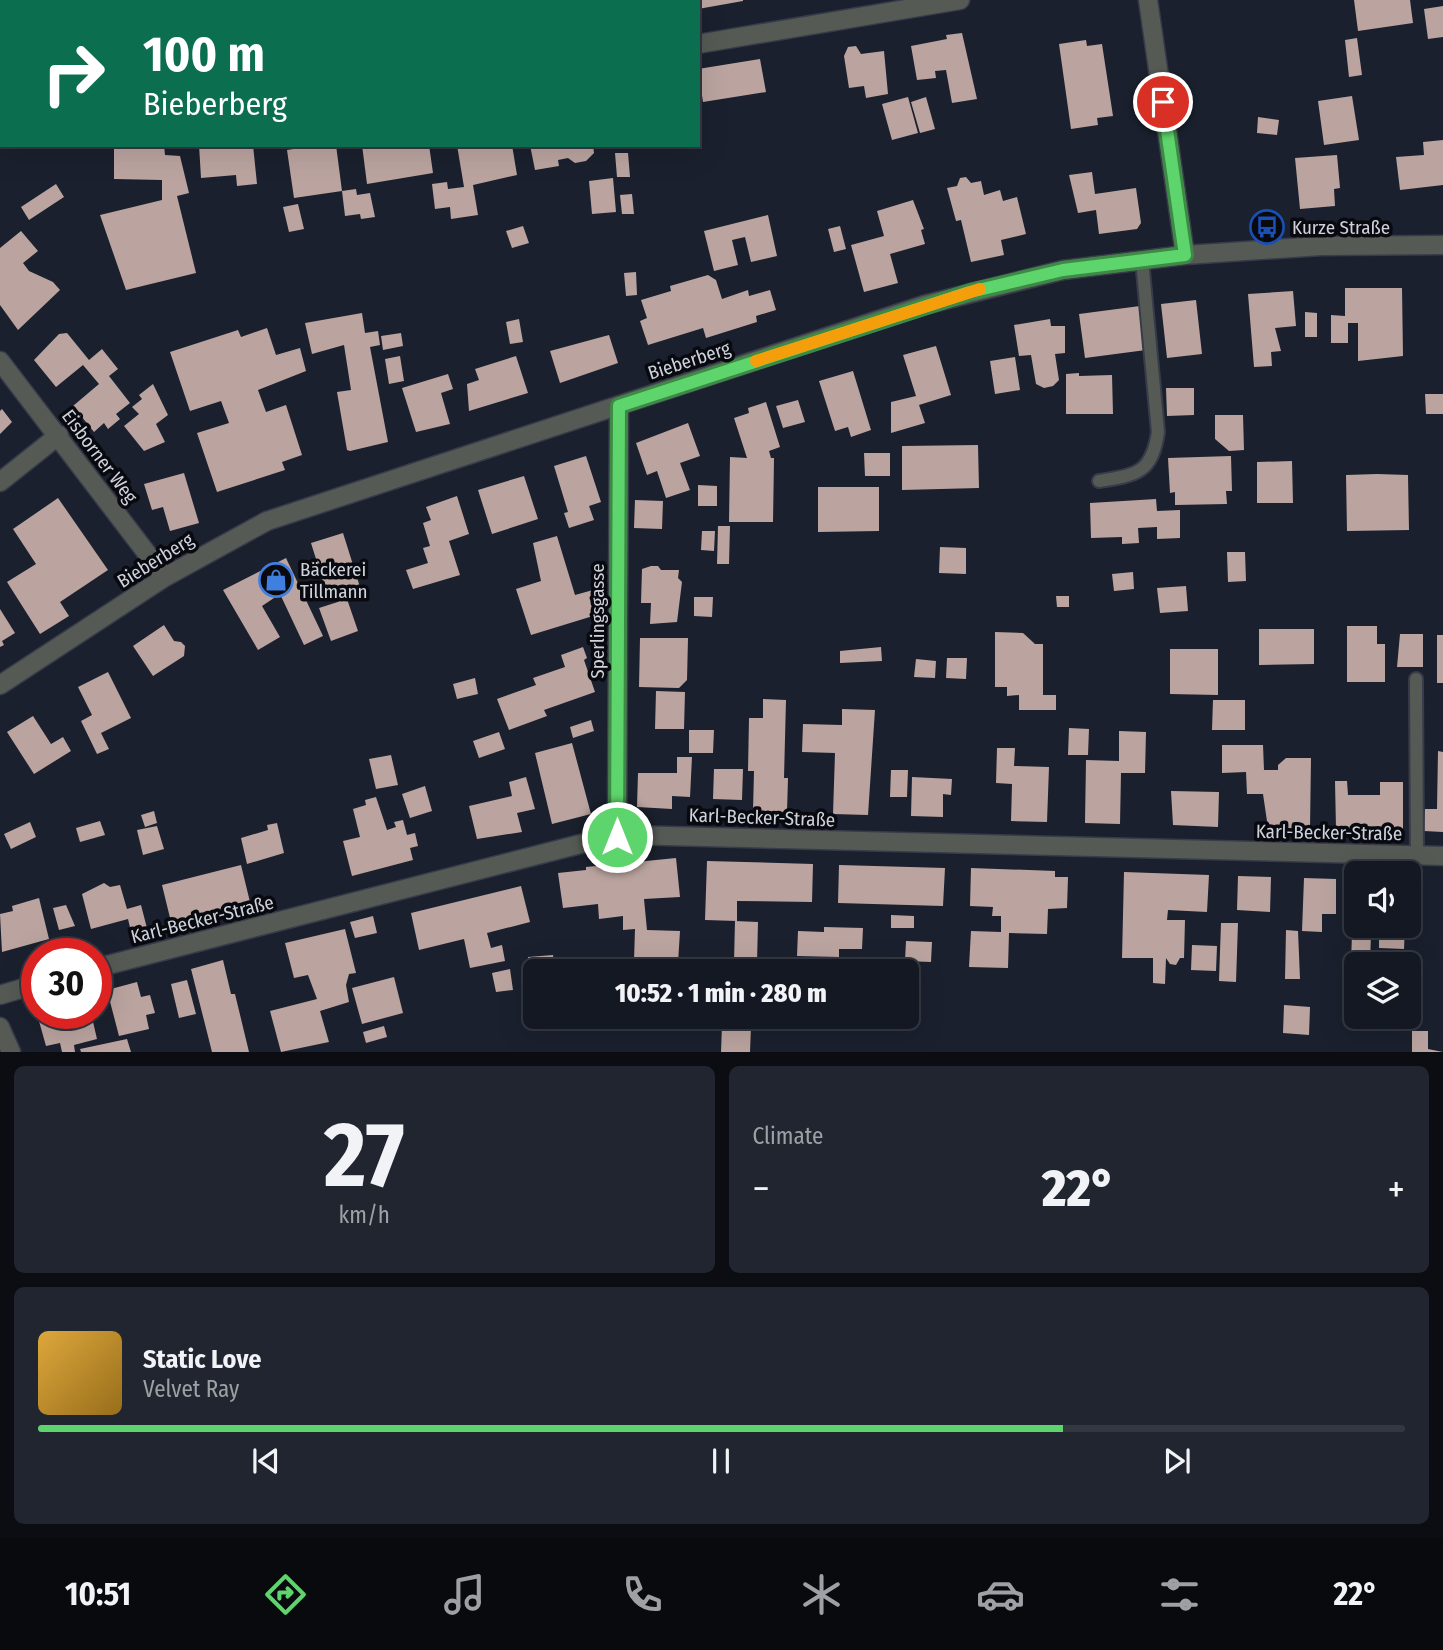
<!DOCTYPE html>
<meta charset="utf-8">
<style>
:root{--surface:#141822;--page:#21252f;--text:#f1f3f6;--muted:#9da0a5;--line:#333740;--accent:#5ed56c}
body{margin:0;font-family:"Fira Sans Condensed",sans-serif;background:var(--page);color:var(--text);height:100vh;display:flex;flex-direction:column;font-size:26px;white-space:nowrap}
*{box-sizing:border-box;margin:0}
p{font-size:23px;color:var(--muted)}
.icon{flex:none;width:38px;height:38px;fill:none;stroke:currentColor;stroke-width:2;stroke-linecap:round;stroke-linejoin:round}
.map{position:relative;height:1052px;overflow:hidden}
.sheet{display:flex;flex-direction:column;gap:14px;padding:14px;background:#0b0d13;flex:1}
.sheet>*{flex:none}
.guide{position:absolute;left:0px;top:0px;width:700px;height:147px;box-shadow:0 7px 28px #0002,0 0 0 2px var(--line);background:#0b6e4f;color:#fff;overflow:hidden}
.fabs{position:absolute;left:1344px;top:861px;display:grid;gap:14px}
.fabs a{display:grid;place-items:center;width:77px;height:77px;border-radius:10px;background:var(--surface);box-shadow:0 7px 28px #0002,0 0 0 2px var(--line);font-size:35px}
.speed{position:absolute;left:21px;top:938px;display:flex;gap:14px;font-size:35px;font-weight:700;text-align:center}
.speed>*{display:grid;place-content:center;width:91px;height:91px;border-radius:50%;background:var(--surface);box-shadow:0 7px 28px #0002,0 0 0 2px var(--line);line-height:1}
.speed .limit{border:10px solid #d22;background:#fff;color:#111}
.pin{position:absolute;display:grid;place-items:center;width:60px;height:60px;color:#fff;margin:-30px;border:4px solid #fff;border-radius:50%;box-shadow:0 2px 7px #0007}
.me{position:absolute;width:77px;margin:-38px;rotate:0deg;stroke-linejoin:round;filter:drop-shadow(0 0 5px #0008)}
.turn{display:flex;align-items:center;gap:24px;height:147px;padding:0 28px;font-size:32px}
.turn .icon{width:91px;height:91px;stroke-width:2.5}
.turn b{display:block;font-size:49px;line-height:60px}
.big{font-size:52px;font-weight:800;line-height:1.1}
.sheet .card{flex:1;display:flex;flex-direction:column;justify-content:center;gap:10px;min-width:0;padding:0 24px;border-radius:10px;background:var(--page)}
.sheet .dial{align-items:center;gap:0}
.dial b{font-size:91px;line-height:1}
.song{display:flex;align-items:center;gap:21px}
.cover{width:84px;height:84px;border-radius:10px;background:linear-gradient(135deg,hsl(40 70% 55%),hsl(40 70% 35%))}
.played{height:7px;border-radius:4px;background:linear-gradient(90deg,var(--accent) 75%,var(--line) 75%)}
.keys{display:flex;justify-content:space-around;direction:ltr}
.heat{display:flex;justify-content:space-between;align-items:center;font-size:38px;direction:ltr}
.sheet .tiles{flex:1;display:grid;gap:14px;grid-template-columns:1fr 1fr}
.card:last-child{grid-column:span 2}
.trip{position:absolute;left:523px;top:959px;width:396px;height:70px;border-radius:10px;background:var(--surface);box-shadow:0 7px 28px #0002,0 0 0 2px var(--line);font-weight:800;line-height:70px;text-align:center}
.menu{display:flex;height:112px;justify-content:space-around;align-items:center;background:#080a0e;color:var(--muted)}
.menu .icon{width:49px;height:49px}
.menu .active{color:var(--accent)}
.menu b{font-size:32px;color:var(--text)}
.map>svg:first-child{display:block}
.building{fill:#bba4a0}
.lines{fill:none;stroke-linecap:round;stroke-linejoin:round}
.lane-casing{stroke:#383c4a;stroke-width:16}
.street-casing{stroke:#383c4a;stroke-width:21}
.lane{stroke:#555b54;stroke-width:12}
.street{stroke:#555b54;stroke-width:18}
.route-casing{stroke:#3d8a46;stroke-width:18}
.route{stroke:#5ed56c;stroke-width:12}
.slow{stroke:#f59e0b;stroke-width:12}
.labels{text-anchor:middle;stroke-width:7;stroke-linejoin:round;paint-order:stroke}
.poi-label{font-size:19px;fill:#ced2db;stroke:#080a10;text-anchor:start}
.street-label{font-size:19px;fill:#ced2db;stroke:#080a10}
</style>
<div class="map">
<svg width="1443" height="1052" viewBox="0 0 1443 1052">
<rect width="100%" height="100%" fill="#1b202e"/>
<path class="building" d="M698,0h45v1l-45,8z
M1354,0h56l3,23 -55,8z
M1443,6v31l-15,2 -4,-30z
M962,33l15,66 -25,4 -6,-33 -11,1 1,7 -19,2 -6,-34 36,-7 -1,-4z
M1357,38l5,37 -13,2 -4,-37z
M1086,40l1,6 15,-2 11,72 -16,2 1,7 -27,4 -12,-85z
M856,46l5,8 23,-3 4,43 -22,4 -2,-12 -15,2 -5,-32 4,-9z
M760,59l6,33 -63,10 -5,-33z
M1352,96l7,44 -35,5 -6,-44z
M908,97l10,36 -26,7 -10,-36z
M926,97l9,32 -15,4 -9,-31z
M1258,117l21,3 -2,15 -20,-2z
M1443,140v45l-43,5 -4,-33 28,-2 -1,-13z
M114,145h50l1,10 15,1 9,37 -12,3 19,77 -70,17 -26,-75 62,-15v-20l-48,-1z
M199,145h54l4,39 -20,2 -1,-11 -35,3z
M319,145h17l6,46 14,-2 1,6 13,-2 5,24 -14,2 -1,-5 -15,2 -3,-25 -48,7 -7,-48z
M362,145h67l4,28 -66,11z
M457,145h55l5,30 -44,10 5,30 -27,4 -1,-12 -15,2 -3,-25 15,-2 1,7 16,-2z
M530,145h63l1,8 -8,8 -11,2 -7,-5 -10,2 1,6 -24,4z
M615,153h13l2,24h-13z
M1337,155l3,33 -6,1 1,17 -35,3 -5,-51z
M1092,172l3,22 41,-6 5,35 -4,6 -38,5 -3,-24 -18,3 -9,-38z
M966,177l5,6 10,-2 3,14 16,-5 3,11 14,-4 9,37 -25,6 3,15 -33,7 -10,-42 -5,1 -9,-33 10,-2 3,-8z
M613,178l3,34 -24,2 -3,-33z
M56,184l8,13 -35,23 -8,-13z
M632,194l2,20h-12l-2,-19z
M913,200l11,29 -3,1 4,14 -35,10 8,29 -34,9 -13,-47 33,-9 -7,-25z
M298,204l6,25 -15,3 -6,-25z
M768,215l9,41 -26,6 -6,-25 -13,3 6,25 -24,6 -10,-40z
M523,226l6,17 -17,5 -6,-17z
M840,226l6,23 -12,3 -6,-23z
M21,231l17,20 -15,12 6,8 24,11 7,8 -42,40 -18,-25v-57z
M636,272l1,23 -11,1 -2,-23z
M708,275l8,5 6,19 26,-9 1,6 21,-6 6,20 -20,6 1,6 -51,16 -3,-10 -55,17 -8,-24 7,-3 -6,-18 30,-9 -1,-5z
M1345,288h57l1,68 -45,5v-38h-10v20h-17v-28l14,1z
M1293,291l3,35 -21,2 6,23 -10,1 1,14 -18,1 -6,-73z
M1196,300l6,54 -35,4 -6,-54z
M1140,306l6,44 -61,8 -6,-44z
M1305,312l12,1v24h-12z
M362,313l3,20 13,-2 2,14 -10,2 18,95 -38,9 -3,-1 -10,-58 14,-2 -7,-45 -32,9 -7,-31z
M519,319l4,23 -13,2 -4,-22z
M1050,319l1,7h14v27l-10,1 4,26 -6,6 -9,2 -8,-4 -5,-29 -12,1 -5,-31z
M267,328l9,27 24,-7 6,23 -48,19 8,22 20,-7 16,50 -20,7 3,8 -68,22 -20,-59 32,-10 -8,-22 -31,10 -20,-59 68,-22 3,7z
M67,333l22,27 13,-11 16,20 -9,7 21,27 -14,11 4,5 -12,10 -4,-6 -10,9 -21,-26 26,-22 -16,-19 -27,22 -22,-27 25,-26z
M401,333l2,13 -20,4 -2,-14z
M609,335l9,28 -58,20 -10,-32z
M936,346l15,49 -32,10 6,18 -34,10v-31l25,-6 -13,-41z
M400,356l4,25 -15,3 -4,-25z
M516,356l12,37 -59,18 -2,-27 12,-4 -4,-11z
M1015,357l5,33 -25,4 -5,-33z
M853,371l18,59 -20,7 -3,-10 -13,4 -16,-50z
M1079,373v3l33,-1 1,39h-47v-40z
M448,374l5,15 -12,4 9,31 -34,8 -14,-44z
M153,384l15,31 -12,9 9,18 -21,9 -20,-25 15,-12 -7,-7 10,-8 -3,-4z
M1166,388h28v27l-27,1z
M1425,394h18v20h-17z
M798,400l7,22 -22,6 -7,-22z
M766,402l14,45 -11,4 2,7h3l-1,64h-44l1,-65 17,1 -13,-40 15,-5 -1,-5z
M2,409l10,13 -12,12v-23z
M1215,415h28l1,35 -15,1 -14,-12z
M688,423l12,33 -20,7 10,27 -24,8 -9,-27 -10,4 -11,-32z
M978,445l1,43 -77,2v-44z
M864,453h26v23h-25z
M586,456l15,46 -12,4 5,14 -25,8 -5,-15 4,-1 -14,-46z
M1231,456l1,35h-6l1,13 -52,1v-13l-5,1 -2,-35z
M1292,461l1,42h-36v-41z
M184,473l15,50 -29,8 -7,-24 -11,3 -8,-26z
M1377,474l31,1 1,55 -62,1 -1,-56z
M524,476l14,43 -46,15 -14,-44z
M698,485l19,1v20h-19z
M818,487h61v44l-61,1z
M457,496l12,38 -20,7 11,34 -47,14 -7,-19 22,-7 -5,-15 7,-2 -7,-23 8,-3 -5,-13z
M58,498l50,72 -48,32 9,14 -29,18 -33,-52 29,-18 -23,-35z
M1156,499l1,12 23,-1v28l-23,1v-12l-19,1 1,15 -17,1v-7l-31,1 -1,-35z
M635,500l28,1 -1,28 -28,-1z
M718,526h12l-1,38h-12z
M702,531h13l-1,20 -13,-1z
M343,533l17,54 -32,10 -17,-54z
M557,536l18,59 18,-5v26l-62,19 -15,-46 25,-8 -8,-38z
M940,547l26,1v26l-27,-1z
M1227,552h18l1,29 -18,1z
M286,558l37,78 -19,9 -24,-51 -18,12 18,31 -22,13 -35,-60z
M651,566h7l3,4h18l-1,8 4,4 -5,40 -27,2 1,-21h-10l1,-34z
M1133,572l1,17 -20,2 -2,-17z
M1186,586l2,25 -28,2 -3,-25z
M1056,596h13v11h-12z
M694,597h19l-1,20 -18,-1z
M347,599l11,32 -27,10 -12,-33z
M0,609l15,24 -13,8 2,4 -4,2z
M164,625l10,16 7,1 4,4 -1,10 -31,20 -20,-30z
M1347,626h30v18h8v38h-38z
M1259,629h55v35l-55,1z
M995,632l28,1 12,11h8v51h13v15h-37v-15l-12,1v-9h-12z
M1400,634h23v33h-26z
M1437,635h6v48h-6z
M640,638h48l-1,42 -8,8 -40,-1z
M583,647l4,11 -3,2 11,32 -51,18 3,6 -38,14 -12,-31 39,-14 -3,-7 32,-11 -4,-12z
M881,647l1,14 -42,2v-12z
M1170,649h48v46l-48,-1z
M947,658h20l-1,21 -20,-1z
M916,659l20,2 -1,17 -21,-1z
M108,672l23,46 -30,15 8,16 -12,5 -16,-33 11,-6 -14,-28z
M475,678l3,16 -21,5 -4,-15z
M656,691l29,1 -1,37h-29z
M763,699l23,1 -2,78h4l-1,34 -34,-1 1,-40h-6l1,-53h14z
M1213,700h32v30h-33z
M842,709l33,1 -7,105 -35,-1 2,-61 -33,-1 1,-28 39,1z
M33,716l18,28 12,-7 8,14 -37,23 -27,-42z
M591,720l3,11 -21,7 -3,-11z
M1069,728l20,1 -1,26h-20z
M689,730h25l-1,23h-24z
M1119,731l27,1 -1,41h-24l-1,51 -35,-1 1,-63 33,1z
M499,732l6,17 -26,9 -6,-17z
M572,743l19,71 -39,10 -17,-71z
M1222,745h41l1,25h14v-5l8,-7h25l-1,71 -42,-1 -5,-34h-16l-1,-22 -24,1z
M997,748h18l-1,18 35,1 -2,55 -36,-1 1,-37 -16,-1z
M1438,751l5,1v80l-19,-1 1,-22h12z
M391,755l7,30 -22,4 -7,-30z
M677,757h15l-2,40 -18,-1v13l-35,-2 1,-34h39z
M714,769h29l-1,31 -29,-1z
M891,770h17l-1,27h-17z
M526,777l9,32 -18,4 5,19 -45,7 -8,-33 43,-10 -3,-14z
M912,777l40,2 -1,16 -8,-1v23l-32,-1z
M1335,781h12l1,14h32v-13h23v49l-67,-2z
M425,786l7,25 -22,7 -8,-24z
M1171,791l48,1 -1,35 -45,-2z
M376,797l11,33 9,-3 -2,-5 9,-2 4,15 8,-2 3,13 -8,2 3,12 -61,16 -9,-35 17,-4 -7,-28 13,-4 -1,-5z
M154,811l3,12 -12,4 -4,-12z
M100,821l5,14 -25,7 -4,-14z
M30,822l6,15 -25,12 -7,-15z
M277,823l7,30 -37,11 -6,-26 27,-8 -1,-5z
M157,826l7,23 -21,6 -6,-25z
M676,858l4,39 -36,2 3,31 33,1 -2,32 -44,-2 1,-32 -12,1v-14l-24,3 -1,-15 -35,4 -5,-35 28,-3v-3z
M707,861l106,3 -1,38 -75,-1v20l-32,-1z
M241,865l9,37 -79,20 -9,-37z
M839,865l106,3 -2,38 -105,-3z
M971,868l84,3v6h13l-1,31 -19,1 -1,25 -38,-1 -1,35 -39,-1 2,-36 30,1v-16h-9l1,-9 -23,-1z
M1124,872l85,3 -2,37 -39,-2 -1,10h18l-1,38h-4l-4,7 -6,-1 -4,-6 -1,26 -12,-1v-25h-31z
M1238,876l33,1 -1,35 -33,-2z
M1304,878l32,1v35h-14v18l-20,-1z
M104,883l6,4 10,-2 7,24 14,-4 8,31 -16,4 -5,-21 -37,10 -9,-35z
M521,886l9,36 -43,11 4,15 11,-3 3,16 -35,7 -6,-29 -45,11 -8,-37z
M39,898l10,41 -47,13 -2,-38 13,-3 -1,-5z
M66,905l9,21 -16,4 -6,-22z
M891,915l23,1v12h-23z
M373,916l4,17 -22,5 -5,-16z
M735,921l23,1 -1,41 -23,-1z
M1221,923h17l-2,59 -17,-1z
M1366,926h39l-1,23 -25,-1v-17l-13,-1z
M824,927l39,1 -1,21h-23v8l-42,-1 1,-25 26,1z
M345,929l11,44 -7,1 -3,11 3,17 -29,9 9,31 -48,10 -11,-41 47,-12 -9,-24 -14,3 -9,-35z
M1286,930l12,1 2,48h-15z
M1352,934l19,1 -1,27h-19z
M906,941l26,1 -1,20 -26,-1z
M1192,945l25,1 -1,25 -25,-1z
M553,955l2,16h-19v10h-5l-3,-24z
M223,960l8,34h4l14,58h-37l-21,-83z
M510,969l3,21 -17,2 -4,-19z
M394,977l9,36 -41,11 -10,-36z
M187,980l9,34 -17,4 -8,-34z
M137,982l4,15 9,-2 5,18 -9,2 3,14 -30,7 -12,-46z
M1284,1005l26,2 -1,28 -26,-2z
M91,1013l6,26 -23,6 1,7h-13l-2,-9 -14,3 -9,-32z
M722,1025l29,2 -1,25h-29z
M384,1026l3,11 -21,6 -3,-11z
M1412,1031h16v18l15,3h-31z
M127,1039l4,13h-50l-1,-3z"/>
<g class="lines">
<g class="lane-casing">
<path id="lane" d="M1099,481c38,-6 53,-8 59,-49l-16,-172
M1416,679l1,176"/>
</g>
<g class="street-casing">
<path id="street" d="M1148,0l37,255
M698,44l262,-44
M0,101h2
M0,361l165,216
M0,482l59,-47
M0,685l165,-108 102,-56 657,-216 139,-35 122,-15 136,-9 122,-1
M617,837l2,-431
M96,968l504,-129 29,-4 814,21
M0,995l37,-11
M0,1027l11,25"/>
</g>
<use href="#lane" class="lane"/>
<use href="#street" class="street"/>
</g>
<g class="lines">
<g class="route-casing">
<path id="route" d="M617,837l2,-431 351,-114 93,-22 122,-15 -22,-153"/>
</g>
<use href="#route" class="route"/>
<path class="slow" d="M756,361l224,-72"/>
</g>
<defs>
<g id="bus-ring" transform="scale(1.75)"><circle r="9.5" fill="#080a10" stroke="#1a4fb4" stroke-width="1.5"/><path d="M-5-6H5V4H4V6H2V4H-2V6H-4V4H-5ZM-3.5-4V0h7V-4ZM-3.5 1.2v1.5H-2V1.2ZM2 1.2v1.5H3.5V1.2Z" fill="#1a4fb4"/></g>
<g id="shop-ring" transform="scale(1.75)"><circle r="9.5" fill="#080a10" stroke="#3f7fe0" stroke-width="1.5"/><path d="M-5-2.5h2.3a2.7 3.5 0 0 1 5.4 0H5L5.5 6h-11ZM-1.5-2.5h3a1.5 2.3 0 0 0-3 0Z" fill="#3f7fe0"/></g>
</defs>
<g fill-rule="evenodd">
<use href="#bus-ring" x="1267" y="227"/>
<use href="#shop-ring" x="276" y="580"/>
</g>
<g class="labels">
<g class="poi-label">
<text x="1292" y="234">Kurze Straße</text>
<text x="300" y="576">Bäckerei<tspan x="300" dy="22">Tillmann</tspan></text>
</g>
<g class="street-label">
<text transform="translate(689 360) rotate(-18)" y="7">Bieberberg</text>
<text transform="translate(100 456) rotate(53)" y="7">Eisborner Weg</text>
<text transform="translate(155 560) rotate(-32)" y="7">Bieberberg</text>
<text transform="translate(597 621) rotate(-90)" y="7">Sperlingsgasse</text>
<text transform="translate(762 817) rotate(2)" y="7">Karl-Becker-Straße</text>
<text transform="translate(1329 832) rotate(1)" y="7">Karl-Becker-Straße</text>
<text transform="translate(202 919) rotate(-14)" y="7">Karl-Becker-Straße</text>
</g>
</g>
</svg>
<div class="fabs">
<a><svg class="icon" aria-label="sound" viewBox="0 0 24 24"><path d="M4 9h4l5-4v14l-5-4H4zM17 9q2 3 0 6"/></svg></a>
<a><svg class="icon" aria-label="layers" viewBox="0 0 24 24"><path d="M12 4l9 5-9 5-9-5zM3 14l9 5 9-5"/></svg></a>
</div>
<div class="speed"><div class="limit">30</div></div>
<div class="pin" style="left:1163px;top:102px;background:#d93025"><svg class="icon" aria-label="arrive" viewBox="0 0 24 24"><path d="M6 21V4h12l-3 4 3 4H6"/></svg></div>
<svg class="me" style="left:617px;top:837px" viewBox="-20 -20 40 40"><circle r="17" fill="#5ed56c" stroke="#fff" stroke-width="3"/><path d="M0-11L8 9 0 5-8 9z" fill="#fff"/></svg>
<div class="trip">10:52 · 1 min · 280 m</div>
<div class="guide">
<div class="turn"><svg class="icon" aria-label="right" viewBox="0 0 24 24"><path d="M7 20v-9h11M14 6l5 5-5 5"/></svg><div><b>100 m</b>Bieberberg</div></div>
</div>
</div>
<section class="sheet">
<div class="tiles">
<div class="card dial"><b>27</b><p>km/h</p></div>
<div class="card"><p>Climate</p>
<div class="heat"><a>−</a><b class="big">22°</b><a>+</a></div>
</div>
<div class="card">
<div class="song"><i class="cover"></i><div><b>Static Love</b><p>Velvet Ray</p></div></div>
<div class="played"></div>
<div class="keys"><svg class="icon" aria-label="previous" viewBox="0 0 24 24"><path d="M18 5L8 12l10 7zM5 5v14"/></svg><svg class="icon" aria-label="pause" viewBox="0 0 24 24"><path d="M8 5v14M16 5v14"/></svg><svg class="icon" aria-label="next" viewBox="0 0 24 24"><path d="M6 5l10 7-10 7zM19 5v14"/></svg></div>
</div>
</div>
</section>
<nav class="menu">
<b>10:51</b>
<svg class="icon active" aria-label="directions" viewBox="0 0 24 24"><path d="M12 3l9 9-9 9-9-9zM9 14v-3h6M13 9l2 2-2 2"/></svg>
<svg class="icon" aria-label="music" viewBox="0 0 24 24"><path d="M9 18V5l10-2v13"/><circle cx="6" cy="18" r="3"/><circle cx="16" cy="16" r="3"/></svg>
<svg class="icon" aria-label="phone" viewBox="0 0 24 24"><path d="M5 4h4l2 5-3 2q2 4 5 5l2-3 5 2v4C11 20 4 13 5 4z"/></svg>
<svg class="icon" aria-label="climate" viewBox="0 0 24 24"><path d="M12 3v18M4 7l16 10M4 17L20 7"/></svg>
<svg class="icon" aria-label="car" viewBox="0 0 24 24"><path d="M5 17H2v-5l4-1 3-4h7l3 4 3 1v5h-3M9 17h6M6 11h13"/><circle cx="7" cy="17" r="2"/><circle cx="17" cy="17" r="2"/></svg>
<svg class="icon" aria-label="filters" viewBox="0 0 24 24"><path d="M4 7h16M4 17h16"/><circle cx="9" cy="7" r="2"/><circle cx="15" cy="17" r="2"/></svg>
<b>22°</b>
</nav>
